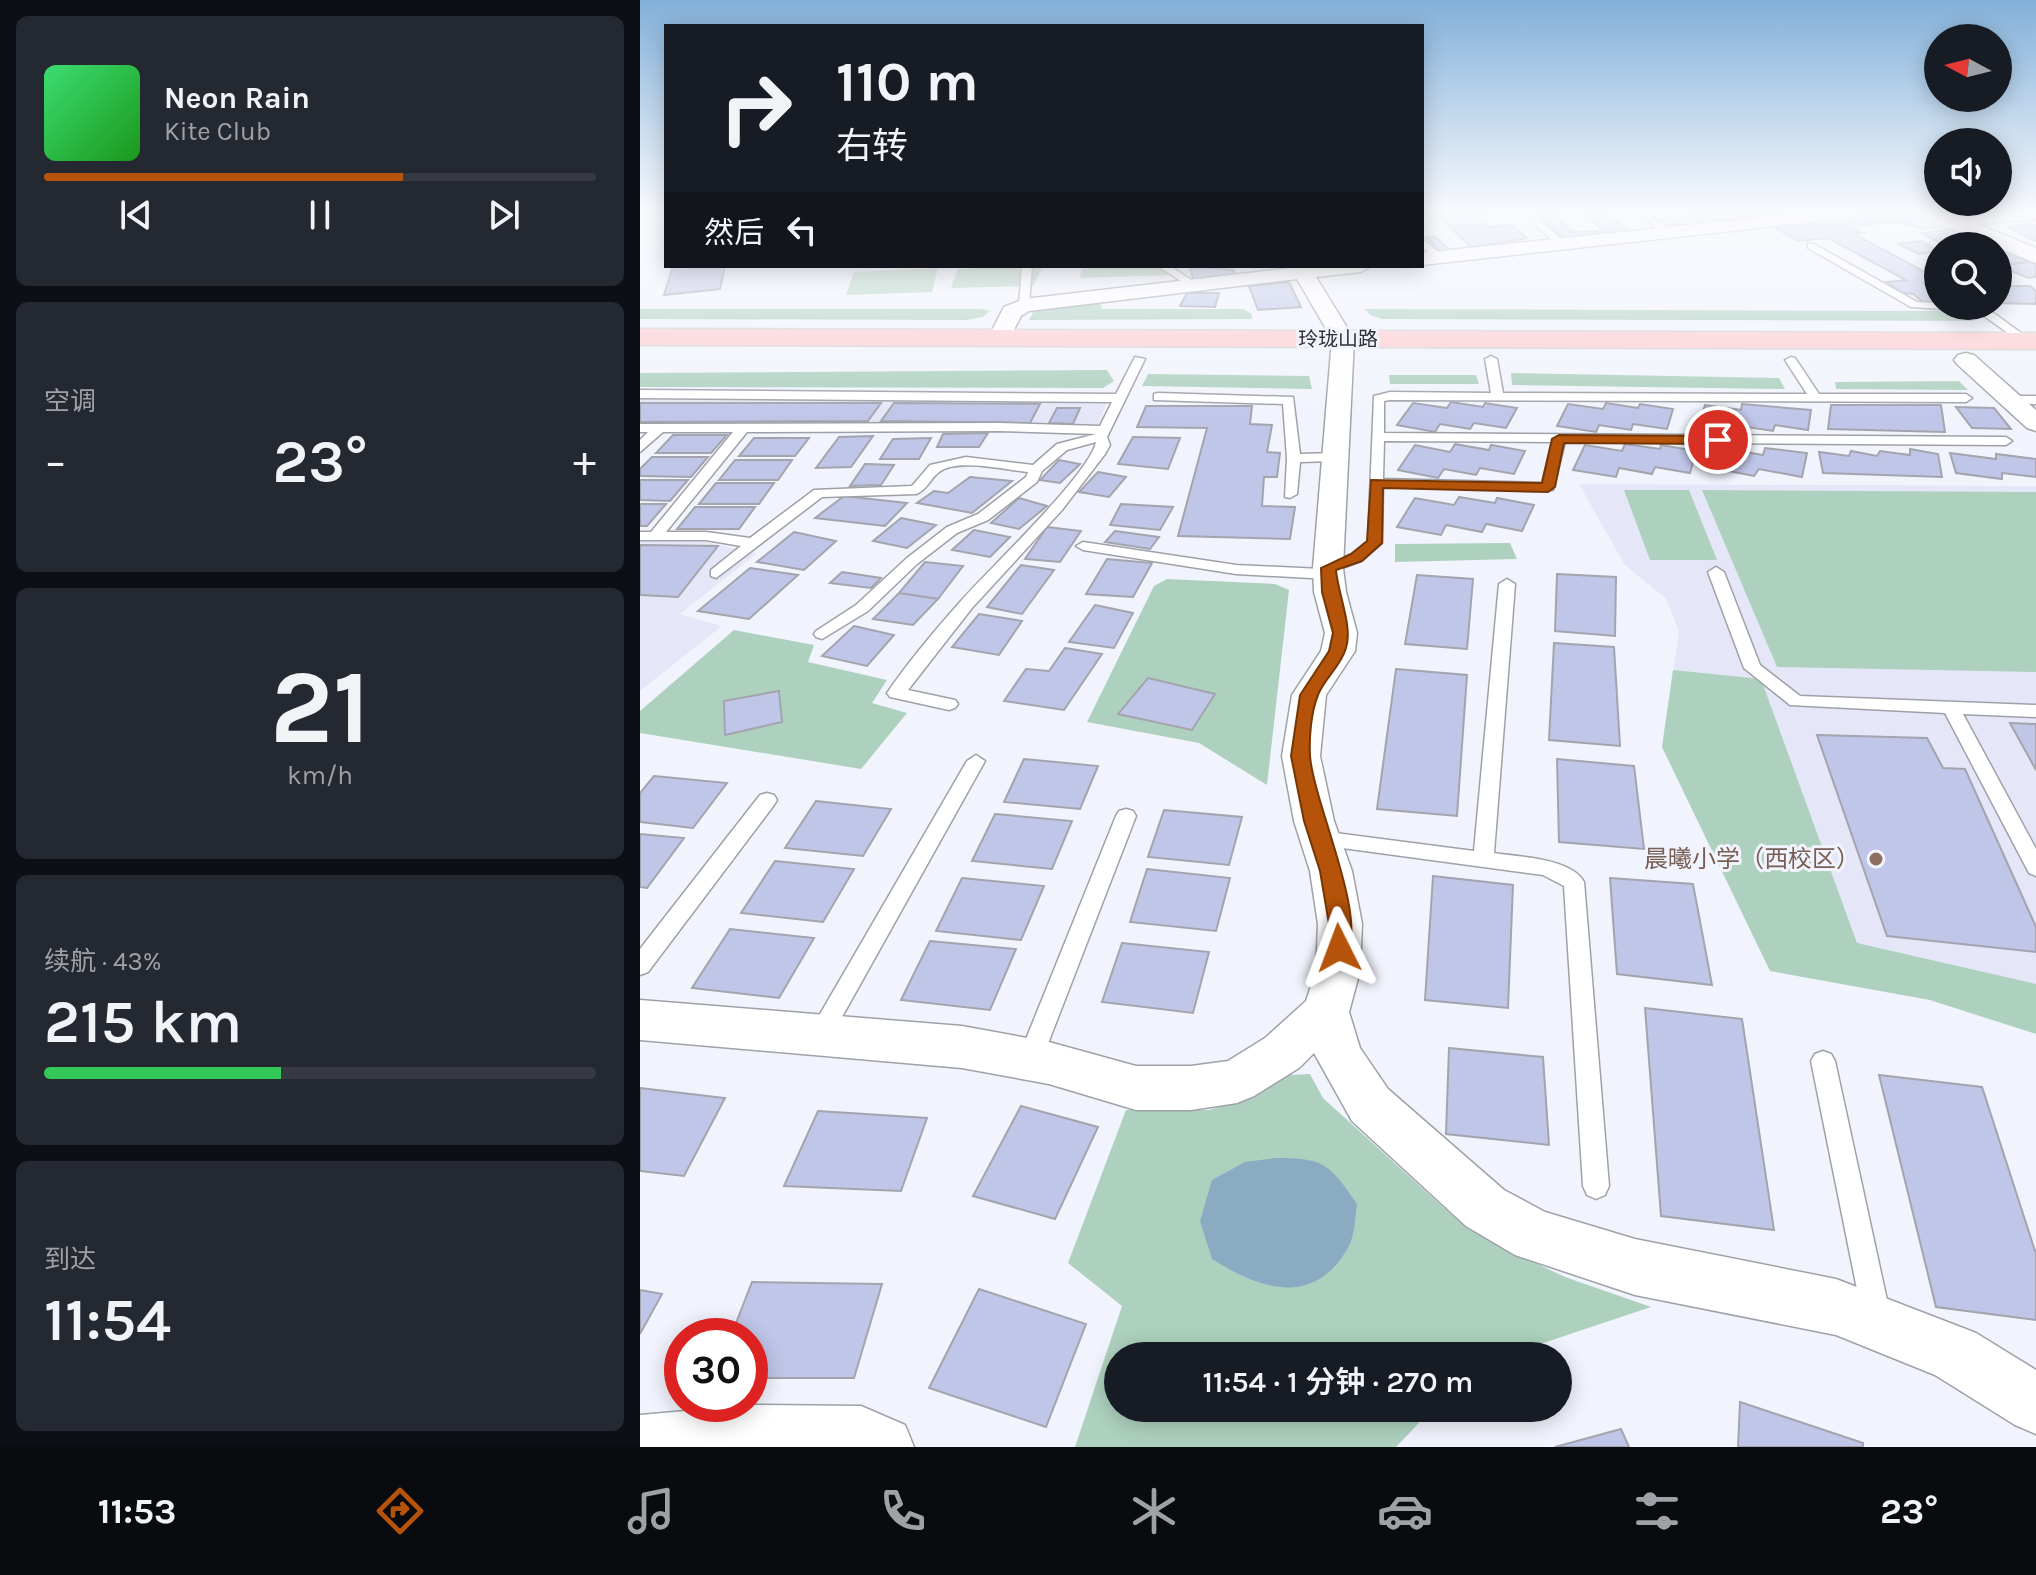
<!DOCTYPE html>
<html lang="zh">
<meta charset="utf-8">
<style>
:root{--surface:#171b24;--page:#242831;--text:#f1f3f6;--muted:#9ea1a6;--line:#363941;--accent:#b45309}
body{margin:0;font-family:Karla,"Noto Sans SC",sans-serif;background:var(--page);color:var(--text);height:100vh;display:flex;flex-direction:column;font-size:30px;white-space:nowrap}
*{box-sizing:border-box;margin:0}
p{font-size:26px;color:var(--muted)}
.icon{flex:none;width:44px;height:44px;fill:none;stroke:currentColor;stroke-width:2;stroke-linecap:round;stroke-linejoin:round}
.map{position:relative;flex:1;overflow:hidden}
.side{display:flex;flex-direction:column;gap:16px;padding:16px;background:#0d0f14;width:640px}
.side>*{flex:none}
.top-card{position:absolute;left:24px;top:24px;width:760px;height:244px;border-radius:0px;box-shadow:0 4px 20px #0003;background:#171b24;color:var(--text);overflow:hidden}
.needle{width:52px;rotate:277deg}
.tools{position:absolute;left:1284px;top:24px;display:grid;gap:16px}
.tools a{display:grid;place-items:center;width:88px;height:88px;border-radius:50%;background:var(--surface);box-shadow:0 4px 20px #0003;font-size:40px}
.speed{position:absolute;left:24px;top:1318px;display:flex;gap:16px;font-size:40px;font-weight:700;text-align:center}
.speed>*{display:grid;place-content:center;width:104px;height:104px;border-radius:50%;background:var(--surface);box-shadow:0 4px 20px #0003;line-height:1}
.speed .limit{border:12px solid #d22;background:#fff;color:#111}
.pin{position:absolute;display:grid;place-items:center;width:68px;height:68px;color:#fff;margin:-34px;border:4px solid #fff;border-radius:50%;box-shadow:0 2px 8px #0007}
.me{position:absolute;width:88px;margin:-44px;rotate:357deg;stroke-linejoin:round;filter:drop-shadow(0 0 6px #0008)}
.turn{display:flex;align-items:center;gap:28px;height:168px;padding:0 40px;font-size:36px}
.turn .icon{width:104px;height:104px;stroke-width:2.5}
.turn b{display:block;font-size:56px;line-height:68px}
.then{display:flex;align-items:center;height:76px;padding:0 40px;background:#0003;gap:16px;font-size:30px}
.big{font-size:60px;font-weight:600;line-height:1.1}
.side .card{flex:1;display:flex;flex-direction:column;justify-content:center;gap:12px;min-width:0;padding:0 28px;border-radius:12px;background:var(--page)}
.side .dial{align-items:center;gap:0}
.dial b{font-size:104px;line-height:1}
.song{display:flex;align-items:center;gap:24px}
.cover{width:96px;height:96px;border-radius:12px;background:linear-gradient(135deg,hsl(140 70% 55%),hsl(120 70% 35%))}
.played{height:8px;border-radius:4px;background:linear-gradient(90deg,var(--accent) 65%,var(--line) 65%)}
.keys{display:flex;justify-content:space-around;direction:ltr}
.heat{display:flex;justify-content:space-between;align-items:center;font-size:44px;direction:ltr}
.charge{height:12px;border-radius:6px;background:linear-gradient(90deg,#34c759 43%,var(--line) 0)}
.trip{position:absolute;left:464px;top:1342px;width:468px;height:80px;border-radius:40px;background:var(--surface);box-shadow:0 4px 20px #0003;font-weight:600;line-height:80px;text-align:center}
.menu{display:flex;height:128px;justify-content:space-around;align-items:center;background:#090b0e;color:var(--muted)}
.menu .icon{width:56px;height:56px}
.menu .current{color:var(--accent)}
.menu b{font-size:36px;color:var(--text)}
main{display:flex;flex:1;min-height:0}
.map>svg:first-child{display:block}
.built{fill:#e5e7f8}
.green{fill:#aed1bf}
.water{fill:#8aabc2}
.building{fill:#c0c6e8;stroke:#a3a4ad;stroke-width:2}
.lines{fill:none;stroke-linecap:round;stroke-linejoin:round}
.lane-casing{stroke:#9fa1a9;stroke-width:3}
.street-casing{stroke:#9fa1a9;stroke-width:3}
.secondary-casing{stroke:#9fa1a9;stroke-width:3}
.primary-casing{stroke:#d1d2d2;stroke-width:3}
.lane{fill:#fff;fill-rule:evenodd}
.street{fill:#fff;fill-rule:evenodd}
.secondary{fill:#fff;fill-rule:evenodd}
.primary{fill:#fecdd1;fill-rule:evenodd}
.route{fill:#b45309;stroke:#753606;stroke-width:2}
.education-dot{fill:#8d6e63;stroke:#f2f4fd;stroke-width:3}
.labels{text-anchor:middle;stroke-width:6;stroke-linejoin:round;paint-order:stroke}
.far-street-label{font-size:20px;fill:#303134;stroke:#f2f4fd}
.education-label{font-size:24px;fill:#785e54;stroke:#f2f4fd;text-anchor:end}
</style>
<main>
<section class="side">
<div class="card">
<div class="song"><i class="cover"></i><div><b>Neon Rain</b><p>Kite Club</p></div></div>
<div class="played"></div>
<div class="keys"><svg class="icon" aria-label="previous" viewBox="0 0 24 24"><path d="M18 5L8 12l10 7zM5 5v14"/></svg><svg class="icon" aria-label="pause" viewBox="0 0 24 24"><path d="M8 5v14M16 5v14"/></svg><svg class="icon" aria-label="next" viewBox="0 0 24 24"><path d="M6 5l10 7-10 7zM19 5v14"/></svg></div>
</div>
<div class="card"><p>空调</p>
<div class="heat"><a>−</a><b class="big">23°</b><a>+</a></div>
</div>
<div class="card dial"><b>21</b><p>km/h</p></div>
<div class="card"><p>续航 · 43%</p><b class="big">215 km</b><div class="charge"></div></div>
<div class="card"><p>到达</p><b class="big">11:54</b></div>
</section>
<div class="map">
<svg width="1396" height="1447" viewBox="0 0 1396 1447">
<rect width="100%" height="100%" fill="#f2f4fd"/>
<path class="built" d="M0,397l467,5 -9,23 -458,-2z
M939,484l457,2v548l-106,-34 -160,-29 -108,-224 17,-116 -13,-32 -42,-35z
M0,541l65,1 52,11 -77,61 42,12 -82,65z"/>
<path class="green" d="M1041,213h86l8,4 -76,9z
M368,266h35l-10,20 -82,2 7,-19z
M442,266h90l-3,9 -89,3z
M298,268l-6,24 -86,3 8,-23z
M446,303h15l1,6h141l9,5v5l-223,1 4,-8z
M0,309h341l9,2 -7,6 -16,3 -327,-1z
M725,309l596,2 13,10 -592,-2 -12,-4z
M467,370l7,11 -11,7 -463,-1v-14z
M871,373l268,5 6,11 -273,-4z
M508,374l161,2 3,13 -170,-3z
M749,375h87l3,9h-89z
M1319,381l9,9 -132,-1 -1,-7z
M984,490h65l28,70h-67z
M1062,490l334,2v180l-259,-5z
M870,543l7,16 -122,3v-18z
M527,579l108,5 14,6 -22,195 -68,-42 -112,-21 67,-136z
M94,630l80,15 -6,17 79,18 -15,23 35,10 -46,56 -221,-36v-22z
M1033,670l88,9 96,264 179,41v50l-106,-34 -160,-29 -108,-224z
M670,1074l13,24 131,119 52,32 59,28 86,30 -146,49h-387v52h315l-37,39h-321l47,-141 -54,-43 58,-153h83l47,-14 33,-21z"/>
<path class="water" d="M635,1158c49,0 54,5 82,46 -2,13 -2,30 -8,42 -34,62 -88,44 -137,13l-12,-38 12,-41 33,-18z"/>
<path class="building" d="M784,213h65l-10,4 12,10 21,-2 15,13 -55,10 -31,-29 -10,1z
M942,213h23l25,20 -22,2z
M1251,213l18,1 37,12 -22,3 -24,-7 -44,3 -14,-8z
M913,214l19,18 26,-1 6,6 -39,3 -27,-25z
M1033,218l13,9 -17,2 -14,-9z
M1197,219l26,14 -9,1 84,45v23h-15l-10,-8 -11,-1 -15,-11 19,-2 -78,-42 -30,3 -26,-15z
M1392,224l4,2v15l-29,-14z
M1313,229l21,11 -32,4 -21,-11z
M786,237h9l16,14 -11,1z
M1282,241l16,10 -19,3 -21,-10z
M1358,250h6l25,12 -31,3z
M1389,262l7,2v13l-7,1 -31,-12z
M33,266h52l-5,23 -56,6z
M549,266l45,4 1,7 -41,3z
M649,282l12,25 -43,3 -9,-24z
M1358,286h32l6,5v13l-38,-1z
M547,293h32l-4,14 -35,-1z
M811,402l32,5 2,-4 32,5 -11,20 -32,-5 -4,6 -30,-5 -5,8 -38,-7 16,-22 34,5z
M0,403h241l-13,18 -228,1z
M254,403l146,1 -10,19 -149,-2z
M966,403l32,5 2,-4 33,5 -6,20 -34,-5 -2,6 -32,-5 -3,7 -39,-6 11,-22 35,5z
M1102,404l69,6 -3,20 -33,-5 -2,6 -32,-5 -2,7 -41,-6 7,-22 36,5z
M1191,405h110l4,27 -117,-3z
M506,406h106l-2,18 22,1 -5,27 13,1 -3,24h-13l-2,29 33,1 -5,32 -112,-3 29,-108 -70,-1z
M1316,407l38,1 17,21 -39,-1z
M417,408h23l-7,16 -24,-1z
M348,433l-9,14h-42l6,-13z
M33,435h54l-16,18h-55z
M233,436l-22,31 -35,1 23,-31z
M493,437l47,1 -12,31 -50,-5z
M114,438h55l-14,18h-56z
M291,438l-12,21h-39l13,-20z
M815,444l34,6 2,-5 34,6 -11,23 -34,-6 -4,7 -32,-6 -6,9 -40,-8 17,-25 35,7z
M985,444l35,5 1,-4 35,6 -6,22 -35,-6 -3,7 -33,-6 -3,9 -43,-7 12,-25 37,6z
M1083,448l40,7 2,-7 42,5 -5,24 -43,-8 -5,7 -41,-8z
M1270,449l28,5 4,23 -119,-4 -4,-21 30,4 2,-5 26,5 3,-5 30,4z
M1310,453l46,6v-5l40,5v18l-34,-4v6l-46,-6z
M12,457h56l-17,20 -51,-1v-7z
M95,460h57l-14,20h-59z
M419,460l21,4 -20,19 -20,-3z
M225,464l29,1 -13,20 -31,1z
M458,472l28,5 -17,20 -30,-5z
M330,477l42,4 -40,32 -55,-10 17,-12 14,2z
M0,480h48l-18,21 -30,-1z
M76,483h58l-15,21h-60z
M204,496l63,7 -22,23 -70,-8z
M819,497l36,6 2,-5 37,7 -12,26 -36,-7 -4,8 -36,-7 -5,10 -44,-8 18,-29 39,7z
M379,498l28,8 -28,23 -28,-6z
M0,504h26l-19,22h-7z
M481,504l52,3 -13,23 -50,-5z
M55,507h60l-16,22h-62z
M261,518l35,7 -29,23 -34,-7z
M407,527l34,4 -21,31 -35,-3z
M334,530l36,7 -20,20 -38,-7z
M475,531l44,6 -9,12 -45,-7z
M154,532l42,9 -32,29 -47,-8z
M0,545l78,1 -40,51 -38,-2z
M467,559l45,4 -19,34 -47,-3z
M285,562l38,4 -25,33 -39,-6z
M381,565l33,5 -32,44 -35,-7z
M110,568l48,7 -49,44 -51,-8z
M202,572l39,6 -10,10 -41,-5z
M917,574l59,3 -1,59 -60,-5z
M777,575l56,4 -6,70 -62,-5z
M259,593l39,6 -25,26 -40,-6z
M455,605l38,8 -19,35 -45,-6z
M339,614l43,7 -23,34 -47,-8z
M214,626l40,9 -27,31 -45,-10z
M914,643l60,4 6,99 -71,-6z
M425,648l37,6 -38,56 -60,-9 22,-32 23,2z
M756,669l71,6 -10,141 -80,-7z
M508,678l67,16 -23,36 -74,-16z
M139,691l3,31 -57,13 -1,-34z
M1370,723l26,1v46z
M1177,735l110,3 16,30 22,1 71,158v25l-149,-16z
M384,759l74,7 -18,43 -76,-7z
M917,759l77,7 10,83 -85,-7z
M14,776l73,7 -34,45 -53,-6v-29z
M176,801l75,8 -28,47 -78,-8z
M524,810l78,7 -13,48 -81,-8z
M355,814l77,7 -20,48 -80,-8z
M0,834l44,4 -37,50 -7,-1z
M135,861l79,8 -31,53 -82,-9z
M507,869l83,9 -14,53 -86,-9z
M793,876l80,9 -5,123 -83,-8z
M322,878l82,8 -23,54 -85,-9z
M970,878l83,6 19,101 -95,-11z
M90,929l84,9 -35,60 -87,-10z
M290,941l86,8 -26,61 -89,-10z
M482,943l87,9 -16,61 -91,-11z
M1005,1008l97,11 32,211 -113,-14z
M809,1048l94,9 6,88 -103,-11z
M1239,1075l103,12 54,167v66l-100,-13z
M0,1088l85,10 -41,78 -44,-5z
M381,1106l77,21 -43,92 -82,-23z
M178,1111l109,7 -26,73 -117,-5z
M112,1282l130,2 -28,94h-104v-42h-19z
M339,1289l107,35 -40,103 -117,-39z
M0,1290l22,4 -22,40z
M1100,1402l123,41v4h-125z
M981,1429l8,18h-74z"/>
<g class="lines">
<g class="lane-casing">
<path id="lane" d="M882,213h9l32,28v4h-6z
M996,213h9l29,20 -8,2z
M782,239l20,16v4h-6l-14,-12z
M1365,240v4l-3,1 -37,1z
M1168,244h6l103,58 21,1v3h46l48,35 -10,2 -45,-32 -66,-4 -103,-59z
M382,266h10l-3,39 -5,3 -5,-3z
M518,266h12l29,19 -9,2z
M851,356l6,3 6,34 304,1 -22,-34 6,-3 4,1 24,36h147l6,4 -6,4 -576,-2 -6,1v32l622,4 6,4 -6,4 -441,-3 -12,48 -170,-3 -1,56 -21,18 -27,10v6l-5,2 -93,-5 -153,-24 -7,-4 7,-4 153,23 85,4 2,-4 28,-10 17,-13 6,-146 16,-4 101,1 -6,-34zM744,441l168,1 -10,41 -159,-4z
M495,357l10,2 -38,78 3,8 -5,9 -43,56 -90,98 -64,82 47,10 3,4 -3,4 -6,2 -59,-13 -3,-4c22,-32 48,-63 74,-92 26,-30 129,-127 135,-159l-29,8 -25,21 -5,11 -49,38 -31,13 -40,31 -49,47 -46,28 -6,-2 -2,-3 2,-3 40,-26 51,-47 40,-31 31,-13 48,-37 2,-5c-23,-2 -70,-14 -89,0 -9,7 -12,18 -23,22l-94,3 -106,81 -5,-2v-6l30,-24 -35,-6h-66v-8h11l82,-100h-70l-23,20v-12l8,-8h-8v-8l359,-1 101,3 12,-24 -472,-4v-8l476,4zM359,431l97,3 -39,10 -24,21 -67,-8 -36,8 -18,21 -98,4 -64,48 -44,-6h-40l81,-100z
M518,393l135,4 7,57 35,-1 7,4 -7,4 -35,1 -3,32 -7,4 -5,-1 2,-39 -4,-54 -129,-4v-6z
M1368,396h28v8l-32,-1v-6z
M1076,567l8,5 36,93 40,31 236,9v12l-73,-3 73,135v27l-7,-3 -84,-160 -155,-8 -46,-37 -36,-96z
M867,579l8,5 -21,269c24,4 77,5 90,29l25,304 -4,9 -9,4 -9,-4 -4,-9 -19,-300 -21,-11 -223,-30 -7,-2 -3,-5 3,-5 7,-2 154,20 25,-267z
M336,755l9,6 -157,281 -8,3 -8,-3 -4,-7 4,-7 155,-267z
M127,793l7,2 3,5 -3,5 -126,167 -8,3v-26l120,-154z
M486,809l7,2 3,5 -94,243 -4,7 -8,3 -8,-3 -4,-7 98,-243 3,-5z
M1183,1051l8,3 4,7 55,253 -4,10 -10,4 -10,-4 -4,-10 -51,-253 4,-7z"/>
</g>
<g class="street-casing">
<path id="street" d="M1163,213h57l-9,5 -429,47v-12z
M1344,213h52v6l-89,7 -9,-5 9,-5z
M669,266h62l-10,6 -45,5 38,62 -11,229 3,24 11,41 -2,18 -29,44 -6,61 14,65 18,50 10,53 -2,47 -11,41 11,36 28,41 116,101 41,22 90,27 201,40 140,54 60,37v64l-21,-9 -80,-50 -99,-40 -201,-40 -120,-40 -49,-29 -114,-105 -38,-68 -15,15 -45,28 -17,7 -46,7h-55l-87,-26 -87,-16 -322,-28v-40l322,26 87,16 87,24h55l37,-5 37,-23 41,-37 10,-30 2,-47 -8,-53 -16,-50 -12,-65 10,-61 29,-44 4,-18 -11,-41 -1,-24 19,-229 -35,-60 -268,32 -8,5 -14,27h-16l-3,-5 16,-31 20,-8z
M1326,353l8,2 62,55v21l-9,-3 -69,-63 -4,-5 4,-5z
M114,1405l107,1 44,19 9,22h-274v-32z"/>
</g>
<g class="secondary-casing">
<path id="secondary" d="M1281,213h29l86,35v15l-112,-45z"/>
</g>
<g class="primary-casing">
<path id="primary" d="M0,329l1396,4v16l-1396,-4z"/>
</g>
<use href="#lane" class="lane"/>
<use href="#street" class="street"/>
<use href="#secondary" class="secondary"/>
<use href="#primary" class="primary"/>
</g>
<linearGradient id="sky" x2="0" y2="1"><stop stop-color="#82b0d9"/><stop offset="0.51" stop-color="#f9fafe"/><stop offset="1" stop-color="#f9fafe" stop-opacity="0"/></linearGradient>
<rect width="1396" height="415" fill="url(#sky)"/>
<path class="route" d="M919,435l159,1 7,4 -7,4 -154,-1 -9,44 -7,5 -165,-4 -1,55 -20,18 -26,9c2,24 17,57 10,78 -5,18 -22,31 -28,47 -7,17 -9,43 -8,61 4,48 57,159 37,198l-8,3 -8,-3 -3,-6 1,-24 -9,-53 -16,-50 -13,-65 9,-61 29,-44 4,-18 -11,-41 -1,-24 30,-14 16,-13 4,-61 171,3 10,-44z"/>
<circle class="education-dot" cx="1236" cy="859" r="8"/>
<g class="labels">
<g class="far-street-label">
<text x="698" y="346">玲珑山路</text>
</g>
<g class="education-label">
<text x="1220" y="867">晨曦小学（西校区）</text>
</g>
</g>
</svg>
<div class="tools">
<a><svg class="needle" viewBox="-14 -14 28 28"><path d="M0-13l5 13h-10z" fill="#e53935"/><path d="M0 13l5-13h-10z" fill="#9ea1a6"/></svg></a>
<a><svg class="icon" aria-label="sound" viewBox="0 0 24 24"><path d="M4 9h4l5-4v14l-5-4H4zM17 9q2 3 0 6"/></svg></a>
<a><svg class="icon" aria-label="search" viewBox="0 0 24 24"><circle cx="10" cy="10" r="6"/><path d="M15 15l6 6"/></svg></a>
</div>
<div class="speed"><div class="limit">30</div></div>
<div class="pin" style="left:1078px;top:440px;background:#d93025"><svg class="icon" aria-label="arrive" viewBox="0 0 24 24"><path d="M6 21V4h12l-3 4 3 4H6"/></svg></div>
<svg class="me" style="left:699px;top:948px" viewBox="-20 -20 40 40"><path d="M0-17L14 15 0 8-14 15z" fill="#b45309" stroke="#fff" stroke-width="4"/></svg>
<div class="trip">11:54 · 1 分钟 · 270 m</div>
<div class="top-card">
<div class="turn"><svg class="icon" aria-label="right" viewBox="0 0 24 24"><path d="M7 20v-9h11M14 6l5 5-5 5"/></svg><div><b>110 m</b>右转</div></div>
<div class="then">然后<svg class="icon" aria-label="left" viewBox="0 0 24 24"><path d="M17 20v-9H6M10 6l-5 5 5 5"/></svg></div>
</div>
</div>
</main>
<nav class="menu">
<b>11:53</b>
<svg class="icon current" aria-label="directions" viewBox="0 0 24 24"><path d="M12 3l9 9-9 9-9-9zM9 14v-3h6M13 9l2 2-2 2"/></svg>
<svg class="icon" aria-label="music" viewBox="0 0 24 24"><path d="M9 18V5l10-2v13"/><circle cx="6" cy="18" r="3"/><circle cx="16" cy="16" r="3"/></svg>
<svg class="icon" aria-label="phone" viewBox="0 0 24 24"><path d="M5 4h4l2 5-3 2q2 4 5 5l2-3 5 2v4C11 20 4 13 5 4z"/></svg>
<svg class="icon" aria-label="climate" viewBox="0 0 24 24"><path d="M12 3v18M4 7l16 10M4 17L20 7"/></svg>
<svg class="icon" aria-label="car" viewBox="0 0 24 24"><path d="M5 17H2v-5l4-1 3-4h7l3 4 3 1v5h-3M9 17h6M6 11h13"/><circle cx="7" cy="17" r="2"/><circle cx="17" cy="17" r="2"/></svg>
<svg class="icon" aria-label="filters" viewBox="0 0 24 24"><path d="M4 7h16M4 17h16"/><circle cx="9" cy="7" r="2"/><circle cx="15" cy="17" r="2"/></svg>
<b>23°</b>
</nav>
